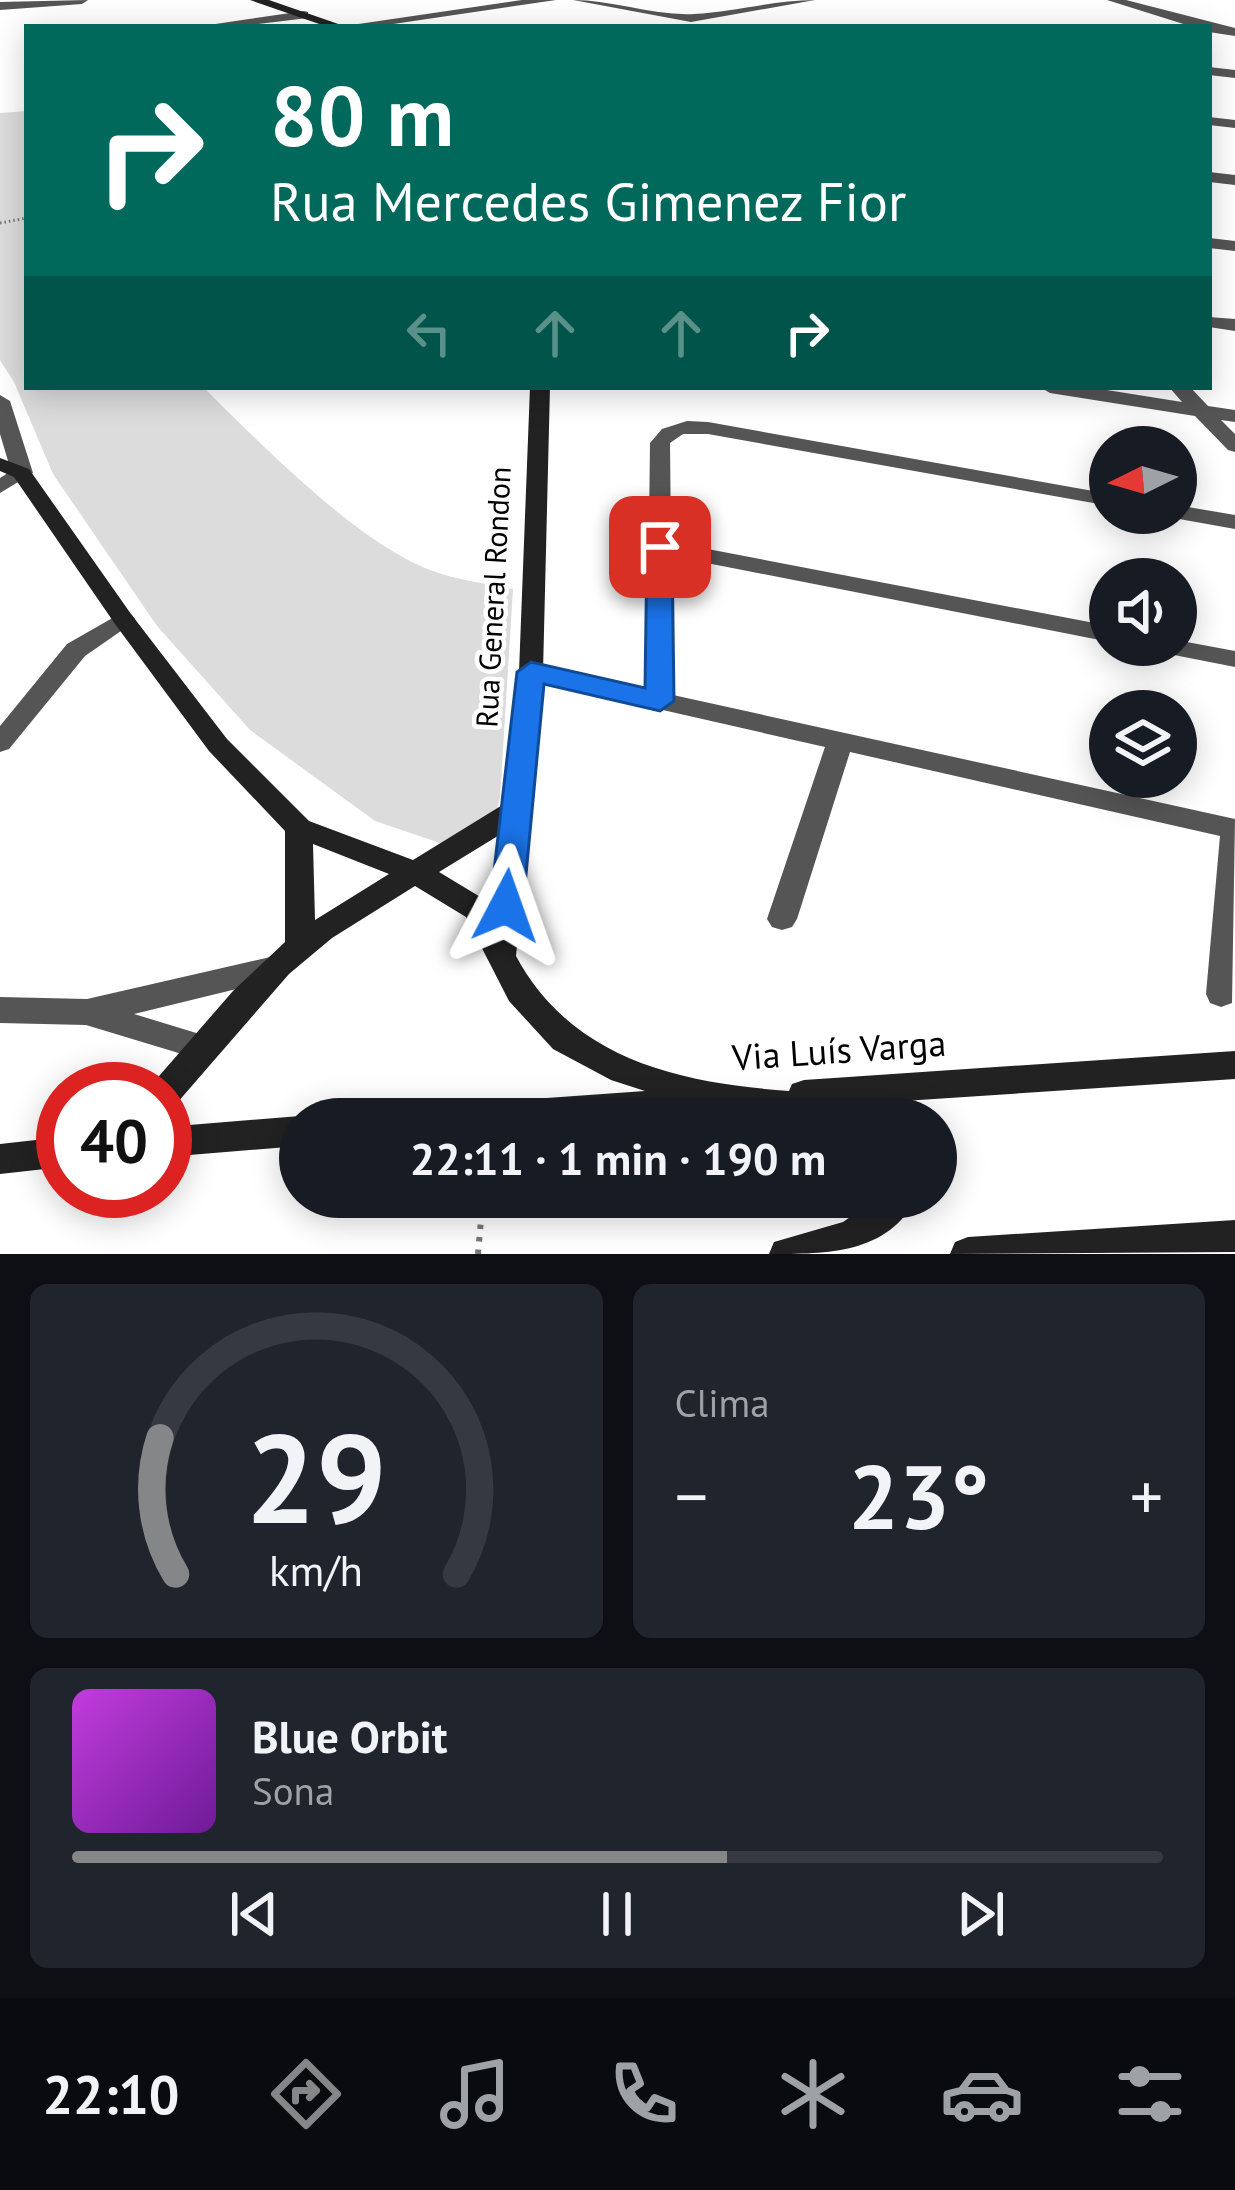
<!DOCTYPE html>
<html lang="pt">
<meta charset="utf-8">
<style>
:root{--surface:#171b24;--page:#20242c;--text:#f1f3f6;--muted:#9ea1a6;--line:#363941;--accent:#858687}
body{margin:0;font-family:"PT Sans",sans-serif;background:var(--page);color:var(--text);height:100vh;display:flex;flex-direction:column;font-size:45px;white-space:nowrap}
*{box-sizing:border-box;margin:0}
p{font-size:39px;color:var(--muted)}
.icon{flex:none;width:66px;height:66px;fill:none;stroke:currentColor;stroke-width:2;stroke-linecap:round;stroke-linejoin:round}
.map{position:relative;height:1254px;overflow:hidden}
.panel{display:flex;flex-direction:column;gap:30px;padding:30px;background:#0d0f14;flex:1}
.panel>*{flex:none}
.banner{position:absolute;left:24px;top:24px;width:1188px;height:366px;border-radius:0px;box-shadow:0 6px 30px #0003;background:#00695c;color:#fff;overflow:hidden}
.needle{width:78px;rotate:265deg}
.controls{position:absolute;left:1089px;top:426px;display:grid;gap:24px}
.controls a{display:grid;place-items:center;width:108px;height:108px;border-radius:50%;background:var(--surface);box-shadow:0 6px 30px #0003;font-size:60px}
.speed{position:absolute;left:36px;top:1062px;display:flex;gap:24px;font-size:60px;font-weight:700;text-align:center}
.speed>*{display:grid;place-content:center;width:156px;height:156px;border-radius:50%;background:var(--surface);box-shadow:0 6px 30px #0003;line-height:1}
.speed .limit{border:18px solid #d22;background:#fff;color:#111}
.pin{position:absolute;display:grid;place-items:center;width:102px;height:102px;color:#fff;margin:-51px;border-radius:24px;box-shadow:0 6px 18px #0006}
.me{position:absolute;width:132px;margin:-66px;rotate:4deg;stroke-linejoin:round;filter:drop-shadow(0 0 9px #0008)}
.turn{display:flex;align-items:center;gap:42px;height:252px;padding:0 48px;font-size:54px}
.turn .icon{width:156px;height:156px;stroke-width:2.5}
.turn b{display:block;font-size:84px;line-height:102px}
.lanes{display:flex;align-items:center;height:114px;padding:0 48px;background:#0003;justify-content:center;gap:60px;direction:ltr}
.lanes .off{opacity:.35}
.big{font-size:90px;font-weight:800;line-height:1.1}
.panel .card{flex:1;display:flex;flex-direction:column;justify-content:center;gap:18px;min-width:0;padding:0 42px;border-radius:18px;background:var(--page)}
.panel .dial{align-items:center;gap:0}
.dial svg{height:312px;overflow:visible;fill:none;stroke:var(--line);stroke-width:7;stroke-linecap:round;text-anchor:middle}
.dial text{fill:var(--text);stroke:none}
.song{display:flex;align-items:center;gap:36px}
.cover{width:144px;height:144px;border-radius:18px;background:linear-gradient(135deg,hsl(290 70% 55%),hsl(280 70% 35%))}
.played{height:12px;border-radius:6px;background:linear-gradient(90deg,var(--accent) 60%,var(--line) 60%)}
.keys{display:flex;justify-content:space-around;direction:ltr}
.heat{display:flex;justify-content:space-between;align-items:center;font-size:66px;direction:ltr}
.panel .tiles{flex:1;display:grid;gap:30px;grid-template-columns:1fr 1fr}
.card:last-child{grid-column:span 2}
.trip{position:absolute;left:279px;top:1098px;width:678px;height:120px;border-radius:60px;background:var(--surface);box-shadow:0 6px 30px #0003;font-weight:800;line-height:120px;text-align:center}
.menu{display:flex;height:192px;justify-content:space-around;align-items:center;background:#090b0e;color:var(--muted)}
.menu .icon{width:84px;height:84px}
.menu .current{color:var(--accent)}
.menu b{font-size:54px;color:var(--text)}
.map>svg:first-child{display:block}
.green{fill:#dcdcdc}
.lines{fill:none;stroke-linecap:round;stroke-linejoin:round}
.path-far1{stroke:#777;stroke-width:3;stroke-dasharray:1.5 3;stroke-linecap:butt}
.path{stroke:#777;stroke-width:6;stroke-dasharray:4.5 8;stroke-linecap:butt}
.street{fill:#555;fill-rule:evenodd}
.secondary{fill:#222;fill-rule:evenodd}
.route{fill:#1a73e8;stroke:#114b97;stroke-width:3}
.labels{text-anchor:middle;stroke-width:9;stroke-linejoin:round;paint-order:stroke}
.street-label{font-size:30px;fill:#000;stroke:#fff}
.near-street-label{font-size:36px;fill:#000;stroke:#fff}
</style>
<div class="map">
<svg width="1235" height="1254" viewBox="0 0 1235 1254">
<rect width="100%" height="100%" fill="#fff"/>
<path class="green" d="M27,111v276h176c58,57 152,154 227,183 25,10 56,13 83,19l-13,209 -8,33 -52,12 -65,-22 -125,-91 -93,-104 -104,-152 -39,-92 -14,-22v-247z"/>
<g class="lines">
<path class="path-far1" d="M0,223l27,-5"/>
<path class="path" d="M478,1254l5,-57"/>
<path class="street" d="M88,0l-6,4 -82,6v-8z
M522,0h34l-183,27h-35z
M573,0c40,0 81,16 121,14 41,-2 80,-14 121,-14l-124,22z
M1107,0h19l109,28v8l-26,-4v-5h-16z
M304,11l4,1v6l-74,9h-39z
M1209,67l26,3v8l-26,-3z
M1209,117l26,3v8l-26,-3z
M1209,172l26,3v10l-26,-3z
M1209,238l26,3v10l-26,-3z
M1209,317l26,2v12l-26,-4z
M1040,387h48l94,15 -13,-15h21l18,19 27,4v12l-14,-2 14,14v18l-7,-2 -33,-34 -145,-23z
M0,395l10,6 23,72 -33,20v-15l11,-7 -11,-37z
M687,421l21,1 402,72v12l-402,-72h-25l-13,9 1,99 439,84v16l-439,-86 2,139 562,124 -3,184 -11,4 -11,-4 -4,-9 14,-158 -370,-84 -53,167 -5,8 -10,3 -10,-3 -5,-8 58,-172 -303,-69 -3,-6 3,-6 9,-2 116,26 3,-247 12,-14z
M1176,505l59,10v14l-67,-12 -2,-4h10z
M123,612l8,2 4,5 -4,5 -46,32 -76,93 -9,3v-26l67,-82z
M1176,640l59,11v16l-71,-14 -12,-8h24z
M275,956l11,3 4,9 -4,9 -152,37 82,25 5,9 -5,9 -11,4 -119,-36 -86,-2v-26l87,2z"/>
<path class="secondary" d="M250,0h19l78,27h-19z
M530,387h20l-7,285 -27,284c56,104 164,127 273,135l3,-7 12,-4 431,-29v28l-362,24 15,6 5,10h-104l-77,-7 -62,7h-219l5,-10 12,-4 197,-14 -34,-11 -58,-31 -44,-48 -43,-84 -51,-31 -83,52 -43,36 -112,129 -12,4v-18h-14l2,-6 80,-92 52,-49v-111l-76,-80 -94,-127 -101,-147 -14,-6v-13l29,11 102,145 96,125 82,82 104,39 91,-56 15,-132zM501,834l-8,77 -6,-10 -48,-29zM313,844l76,30 -74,46z
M300,1116l7,3h-7v27l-135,11v-30z
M63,1137v30l-63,7v-30z
M879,1197h38c-29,57 -89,57 -148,57l5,-12 69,-20z
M1235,1220v32l-285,2 5,-12 13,-5z"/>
</g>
<path class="route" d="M660,539l12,8 2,154 -14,10 -116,-27 -21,222 -5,9 -12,3 -11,-3 -5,-9 27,-234 14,-10 114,26 2,-141z"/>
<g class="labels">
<g class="street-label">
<text transform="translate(494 597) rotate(-87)" y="10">Rua General Rondon</text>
</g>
<g class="near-street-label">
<text transform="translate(839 1050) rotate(-4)" y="13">Via Luís Varga</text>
</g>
</g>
</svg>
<div class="controls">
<a><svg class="needle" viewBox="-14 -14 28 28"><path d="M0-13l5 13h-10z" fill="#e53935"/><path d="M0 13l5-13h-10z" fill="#9ea1a6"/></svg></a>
<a><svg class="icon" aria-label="sound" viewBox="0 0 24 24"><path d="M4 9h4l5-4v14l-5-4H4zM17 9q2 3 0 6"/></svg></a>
<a><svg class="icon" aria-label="layers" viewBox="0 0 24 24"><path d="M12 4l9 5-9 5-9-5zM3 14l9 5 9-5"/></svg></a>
</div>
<div class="speed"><div class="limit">40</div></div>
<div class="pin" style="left:660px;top:547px;background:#d93025"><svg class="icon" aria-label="arrive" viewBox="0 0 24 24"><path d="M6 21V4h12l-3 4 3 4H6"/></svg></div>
<svg class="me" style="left:506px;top:906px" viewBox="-20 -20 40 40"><path d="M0-17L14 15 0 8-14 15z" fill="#1a73e8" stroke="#fff" stroke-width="4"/></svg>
<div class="trip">22:11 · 1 min · 190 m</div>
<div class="banner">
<div class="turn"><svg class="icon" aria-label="right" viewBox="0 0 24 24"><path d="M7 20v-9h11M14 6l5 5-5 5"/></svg><div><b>80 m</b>Rua Mercedes Gimenez Fior</div></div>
<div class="lanes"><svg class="icon off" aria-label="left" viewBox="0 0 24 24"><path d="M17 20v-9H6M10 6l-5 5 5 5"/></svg><svg class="icon off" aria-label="ahead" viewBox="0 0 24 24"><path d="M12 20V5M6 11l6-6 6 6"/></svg><svg class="icon off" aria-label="ahead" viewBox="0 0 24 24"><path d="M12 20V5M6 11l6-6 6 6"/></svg><svg class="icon" aria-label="right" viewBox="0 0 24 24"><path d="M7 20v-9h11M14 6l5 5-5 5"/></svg></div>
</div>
</div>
<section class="panel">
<div class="tiles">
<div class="card dial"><svg viewBox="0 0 100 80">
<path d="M14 69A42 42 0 1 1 86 69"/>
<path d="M14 69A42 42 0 0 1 10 34" stroke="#858687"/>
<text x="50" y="56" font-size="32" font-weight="700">29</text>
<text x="50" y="72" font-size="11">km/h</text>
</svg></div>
<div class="card"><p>Clima</p>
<div class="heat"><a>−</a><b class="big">23°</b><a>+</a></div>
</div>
<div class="card">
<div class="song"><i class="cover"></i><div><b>Blue Orbit</b><p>Sona</p></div></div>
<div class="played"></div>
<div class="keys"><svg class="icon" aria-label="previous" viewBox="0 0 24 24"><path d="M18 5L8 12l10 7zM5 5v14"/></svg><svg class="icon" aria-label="pause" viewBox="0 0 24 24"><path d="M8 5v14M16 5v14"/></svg><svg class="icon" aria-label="next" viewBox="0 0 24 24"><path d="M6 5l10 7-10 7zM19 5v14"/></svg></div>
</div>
</div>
</section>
<nav class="menu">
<b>22:10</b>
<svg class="icon current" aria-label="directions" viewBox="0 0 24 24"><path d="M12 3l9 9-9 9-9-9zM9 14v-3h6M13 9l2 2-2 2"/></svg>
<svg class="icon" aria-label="music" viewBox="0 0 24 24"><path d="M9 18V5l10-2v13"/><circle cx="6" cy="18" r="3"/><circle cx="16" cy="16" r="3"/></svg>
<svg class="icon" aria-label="phone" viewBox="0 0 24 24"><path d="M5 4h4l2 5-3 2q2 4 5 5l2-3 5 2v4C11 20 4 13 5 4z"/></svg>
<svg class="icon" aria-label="climate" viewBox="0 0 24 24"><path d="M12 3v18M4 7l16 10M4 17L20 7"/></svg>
<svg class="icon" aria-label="car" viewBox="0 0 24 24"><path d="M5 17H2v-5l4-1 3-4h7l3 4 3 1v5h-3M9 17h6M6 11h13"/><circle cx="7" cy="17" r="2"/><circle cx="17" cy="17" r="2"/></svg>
<svg class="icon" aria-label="filters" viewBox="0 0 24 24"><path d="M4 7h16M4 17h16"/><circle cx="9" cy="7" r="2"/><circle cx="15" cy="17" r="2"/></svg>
</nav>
